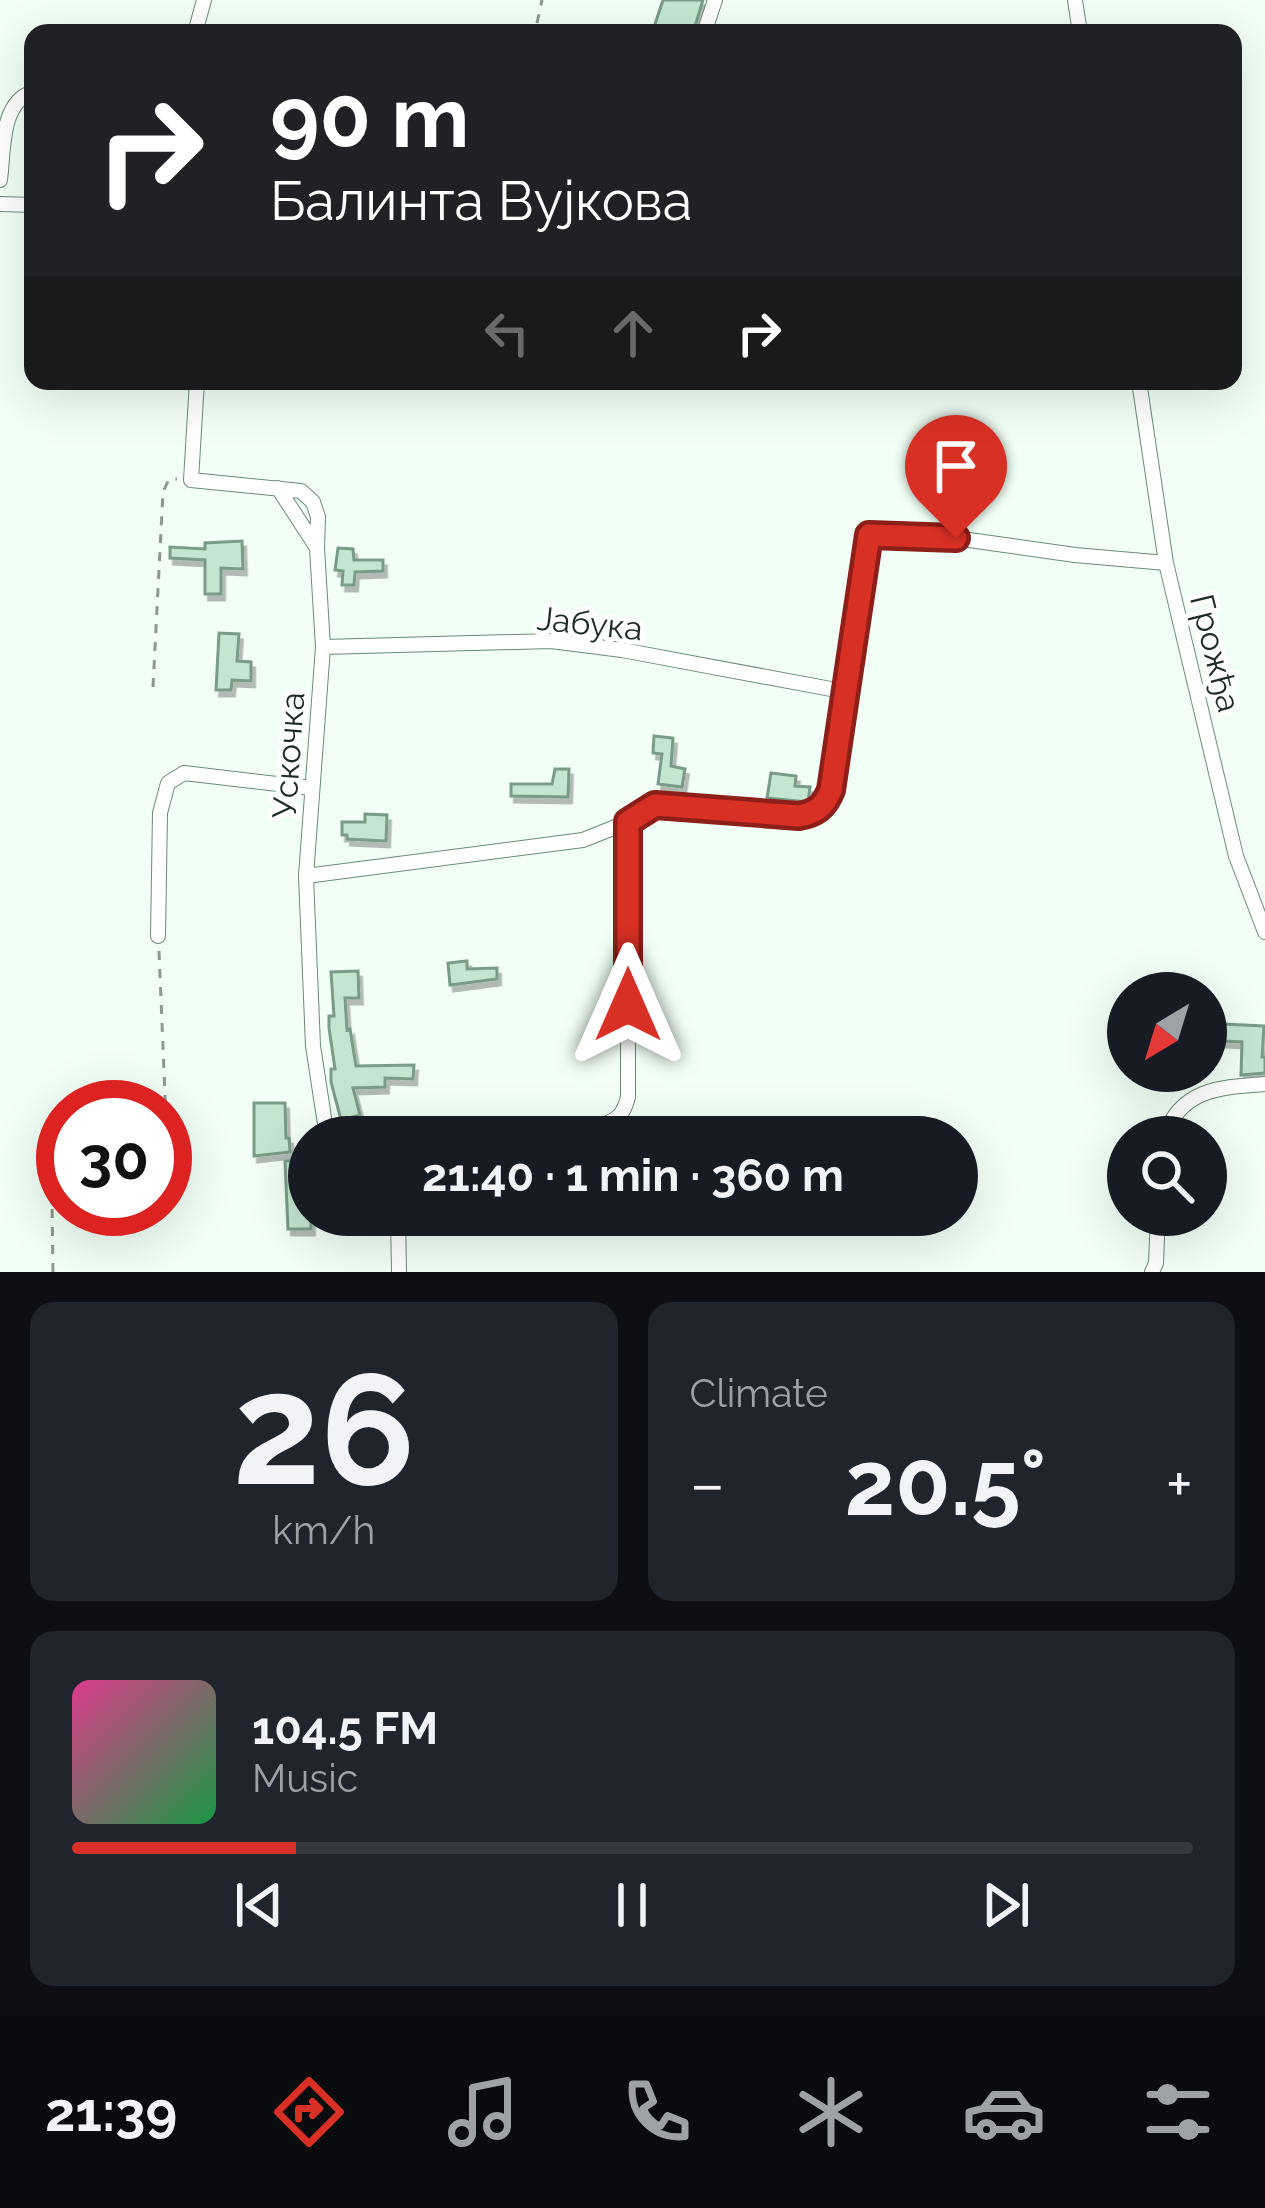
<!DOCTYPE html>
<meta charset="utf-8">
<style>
:root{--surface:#171b24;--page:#20242c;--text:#f1f3f6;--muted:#9ea1a6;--line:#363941;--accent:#d93025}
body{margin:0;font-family:Raleway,sans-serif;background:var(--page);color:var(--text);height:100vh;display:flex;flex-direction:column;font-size:45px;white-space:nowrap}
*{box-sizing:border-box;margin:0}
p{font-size:39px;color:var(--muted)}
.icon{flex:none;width:66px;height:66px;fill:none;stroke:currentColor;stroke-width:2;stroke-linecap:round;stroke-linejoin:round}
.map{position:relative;height:1272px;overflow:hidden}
.side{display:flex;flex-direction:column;gap:30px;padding:30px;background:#0d0f14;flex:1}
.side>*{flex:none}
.hud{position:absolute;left:24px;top:24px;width:1218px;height:366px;border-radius:24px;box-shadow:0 12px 48px #0002;background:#202124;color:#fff;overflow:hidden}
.needle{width:78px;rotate:218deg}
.fabs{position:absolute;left:1107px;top:972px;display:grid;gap:24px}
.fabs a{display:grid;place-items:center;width:120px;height:120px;border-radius:50%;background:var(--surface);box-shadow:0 12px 48px #0002;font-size:60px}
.speed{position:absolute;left:36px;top:1080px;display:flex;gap:24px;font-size:60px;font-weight:700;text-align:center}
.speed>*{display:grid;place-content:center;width:156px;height:156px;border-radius:50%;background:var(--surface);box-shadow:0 12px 48px #0002;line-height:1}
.speed .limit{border:18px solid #d22;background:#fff;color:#111}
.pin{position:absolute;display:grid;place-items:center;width:102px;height:102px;color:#fff;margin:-123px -51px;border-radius:50% 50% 50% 0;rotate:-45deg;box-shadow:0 0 12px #0007}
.pin .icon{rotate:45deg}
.me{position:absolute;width:132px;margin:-66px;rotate:0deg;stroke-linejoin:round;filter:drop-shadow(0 0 9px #0008)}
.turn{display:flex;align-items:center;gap:42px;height:252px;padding:0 48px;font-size:54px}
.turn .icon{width:156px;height:156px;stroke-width:2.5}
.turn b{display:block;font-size:84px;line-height:102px}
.lanes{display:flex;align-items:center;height:114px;padding:0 48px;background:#0003;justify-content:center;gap:60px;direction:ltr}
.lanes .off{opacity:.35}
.big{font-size:90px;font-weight:700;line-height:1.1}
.side .card{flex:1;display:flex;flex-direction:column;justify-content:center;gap:18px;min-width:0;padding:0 42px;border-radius:24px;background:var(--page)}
.side .dial{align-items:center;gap:0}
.dial b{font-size:156px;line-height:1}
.song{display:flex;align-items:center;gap:36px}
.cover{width:144px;height:144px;border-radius:18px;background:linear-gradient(135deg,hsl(330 70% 55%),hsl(140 70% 35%))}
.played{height:12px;border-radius:6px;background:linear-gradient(90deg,var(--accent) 20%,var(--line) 20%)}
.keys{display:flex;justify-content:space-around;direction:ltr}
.heat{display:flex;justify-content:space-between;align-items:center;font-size:66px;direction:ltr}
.side .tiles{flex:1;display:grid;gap:30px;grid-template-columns:1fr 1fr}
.card:last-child{grid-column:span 2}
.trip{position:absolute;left:288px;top:1116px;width:690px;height:120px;border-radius:60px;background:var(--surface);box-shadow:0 12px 48px #0002;font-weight:700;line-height:120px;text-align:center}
.tabs{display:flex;height:192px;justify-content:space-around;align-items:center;background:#090b0e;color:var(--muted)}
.tabs .icon{width:84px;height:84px}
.tabs .on{color:var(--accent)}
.tabs b{font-size:54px;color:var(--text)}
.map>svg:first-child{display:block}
.building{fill:#c4e6d1;stroke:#7a9b87;stroke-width:3;filter:url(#shadow)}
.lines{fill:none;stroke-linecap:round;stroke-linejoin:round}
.minor-casing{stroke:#6b8b78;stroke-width:16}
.path{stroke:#8c9991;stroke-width:3;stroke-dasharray:9 9;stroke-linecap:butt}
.minor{stroke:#fff;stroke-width:14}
.route-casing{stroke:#8d1f18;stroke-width:30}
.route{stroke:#d93025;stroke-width:21}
.labels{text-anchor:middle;stroke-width:10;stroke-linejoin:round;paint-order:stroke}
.street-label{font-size:33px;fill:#1e2b24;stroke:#fff}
</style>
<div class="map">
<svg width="1265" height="1272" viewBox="0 0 1265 1272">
<defs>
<filter id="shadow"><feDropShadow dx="3.5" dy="6" stdDeviation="0" flood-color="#0004"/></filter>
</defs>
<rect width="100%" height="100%" fill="#f1fff6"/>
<path class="building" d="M663,0h40l-10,33h-16l-11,-4 -1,4h-4l-8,-3z
M242,541l1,28 -22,-1v26h-16v-34l-35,-2v-11l35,2v-6z
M338,548l15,1 1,11h29v11l-28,1 -1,13h-12l1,-14 -8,-1z
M219,633l20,1 -2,27 14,1v19l-19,-1 -1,10h-15z
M654,736l19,2 -2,28 14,3 -3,18 -24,-3 4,-30 -9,-1z
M555,769h14l-1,28 -57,-1v-12h41z
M771,773l25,3 -1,10 15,1 -2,15 -41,-4z
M365,814l22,1 -1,26 -39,-2v-4h-5v-13h23z
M467,961v8l30,-1v11l-47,6 -2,-22z
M358,971l1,27h-14l2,32 3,-1 6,37 58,-1 -1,14 -28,-1v9l-32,1 7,27 -19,5 -10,-38v-13h4l-6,-41v-12h5l-3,-44z
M1223,1024l41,2 -2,31h3v16l-24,2 1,-33 -20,-1z
M254,1103h31l1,35h3l1,14 -36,4z
M309,1160l2,69h-23l-3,-68z"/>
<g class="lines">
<g class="minor-casing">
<path id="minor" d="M1075,0l5,33
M195,33l9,-33
M704,33l11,-33
M0,180c4,-29 0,-78 33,-88
M0,204l33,1
M197,381l-6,99 110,11 12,11 5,15 -1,31 6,99 -17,229 7,170 12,78 7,13
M1139,381l27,182 70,293 29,76
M278,488l39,60
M323,647l228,-6 71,9 225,42
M306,876l277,-36 45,-18 27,-17 143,11c18,-3 26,-9 33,-26l38,-256 86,4 120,17 91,8
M158,936l2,-123 8,-30 16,-10 127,15
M514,1137l89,-12c16,-6 21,-12 25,-28v-275
M1165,1137c14,-48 56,-50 100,-53
M398,1215l1,57
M1152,1272l4,-9 2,-48"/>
</g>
<path class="path" d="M537,23l5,-23
M153,687l10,-195 6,-13h8
M159,951l8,192 -2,15
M53,1272l-1,-73 11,-14"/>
<use href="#minor" class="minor"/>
</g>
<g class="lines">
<g class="route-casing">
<path id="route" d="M628,1005v-183l27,-17 144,11c17,-3 25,-9 32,-26l38,-255 87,3"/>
</g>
<use href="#route" class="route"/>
</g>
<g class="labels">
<g class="street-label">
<text transform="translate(590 623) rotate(6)" y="12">Јабука</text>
<text transform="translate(1216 653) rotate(76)" y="12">Грожђа</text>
<text transform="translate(288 755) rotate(-86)" y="12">Ускочка</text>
</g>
</g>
</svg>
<div class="fabs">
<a><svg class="needle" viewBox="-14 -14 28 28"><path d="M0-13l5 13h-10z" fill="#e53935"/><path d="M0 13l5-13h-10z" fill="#9ea1a6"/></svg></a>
<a><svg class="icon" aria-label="search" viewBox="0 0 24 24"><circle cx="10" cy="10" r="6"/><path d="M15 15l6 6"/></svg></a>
</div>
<div class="speed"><div class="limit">30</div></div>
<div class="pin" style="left:956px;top:538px;background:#d93025"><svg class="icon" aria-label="arrive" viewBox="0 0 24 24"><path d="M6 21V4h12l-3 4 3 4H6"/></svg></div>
<svg class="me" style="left:628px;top:1005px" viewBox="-20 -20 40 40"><path d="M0-17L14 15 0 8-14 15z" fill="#d93025" stroke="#fff" stroke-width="4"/></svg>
<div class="trip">21:40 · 1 min · 360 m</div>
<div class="hud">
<div class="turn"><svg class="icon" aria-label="right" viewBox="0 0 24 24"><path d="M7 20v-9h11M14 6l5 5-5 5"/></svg><div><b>90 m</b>Балинта Вујкова</div></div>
<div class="lanes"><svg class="icon off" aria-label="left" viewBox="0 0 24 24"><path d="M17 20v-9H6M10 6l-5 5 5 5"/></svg><svg class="icon off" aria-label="ahead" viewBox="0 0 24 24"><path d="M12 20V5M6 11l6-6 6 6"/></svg><svg class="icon" aria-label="right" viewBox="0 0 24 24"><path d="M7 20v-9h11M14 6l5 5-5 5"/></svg></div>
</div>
</div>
<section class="side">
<div class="tiles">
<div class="card dial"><b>26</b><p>km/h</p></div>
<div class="card"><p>Climate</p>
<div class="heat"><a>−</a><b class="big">20.5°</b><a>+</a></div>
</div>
<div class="card">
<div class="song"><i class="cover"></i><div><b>104.5 FM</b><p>Music</p></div></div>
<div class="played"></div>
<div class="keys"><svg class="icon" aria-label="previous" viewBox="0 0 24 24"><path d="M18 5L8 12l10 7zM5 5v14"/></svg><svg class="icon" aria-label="pause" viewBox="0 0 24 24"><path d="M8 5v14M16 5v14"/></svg><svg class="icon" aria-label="next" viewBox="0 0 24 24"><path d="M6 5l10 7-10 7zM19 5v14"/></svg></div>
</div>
</div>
</section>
<nav class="tabs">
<b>21:39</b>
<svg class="icon on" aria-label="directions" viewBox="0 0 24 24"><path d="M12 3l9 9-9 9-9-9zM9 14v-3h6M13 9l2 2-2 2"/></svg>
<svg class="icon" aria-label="music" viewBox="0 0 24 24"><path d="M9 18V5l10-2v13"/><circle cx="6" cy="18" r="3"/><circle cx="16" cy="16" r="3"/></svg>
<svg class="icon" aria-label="phone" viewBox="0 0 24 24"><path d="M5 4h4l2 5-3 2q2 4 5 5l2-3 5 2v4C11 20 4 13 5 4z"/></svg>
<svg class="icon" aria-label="climate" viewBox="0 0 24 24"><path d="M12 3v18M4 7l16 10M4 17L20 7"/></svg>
<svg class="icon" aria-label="car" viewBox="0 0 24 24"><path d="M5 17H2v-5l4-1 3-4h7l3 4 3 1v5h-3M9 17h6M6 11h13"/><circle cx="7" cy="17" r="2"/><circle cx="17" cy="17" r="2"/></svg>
<svg class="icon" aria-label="filters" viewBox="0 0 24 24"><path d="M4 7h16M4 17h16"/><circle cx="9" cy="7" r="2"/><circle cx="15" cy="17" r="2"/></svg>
</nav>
